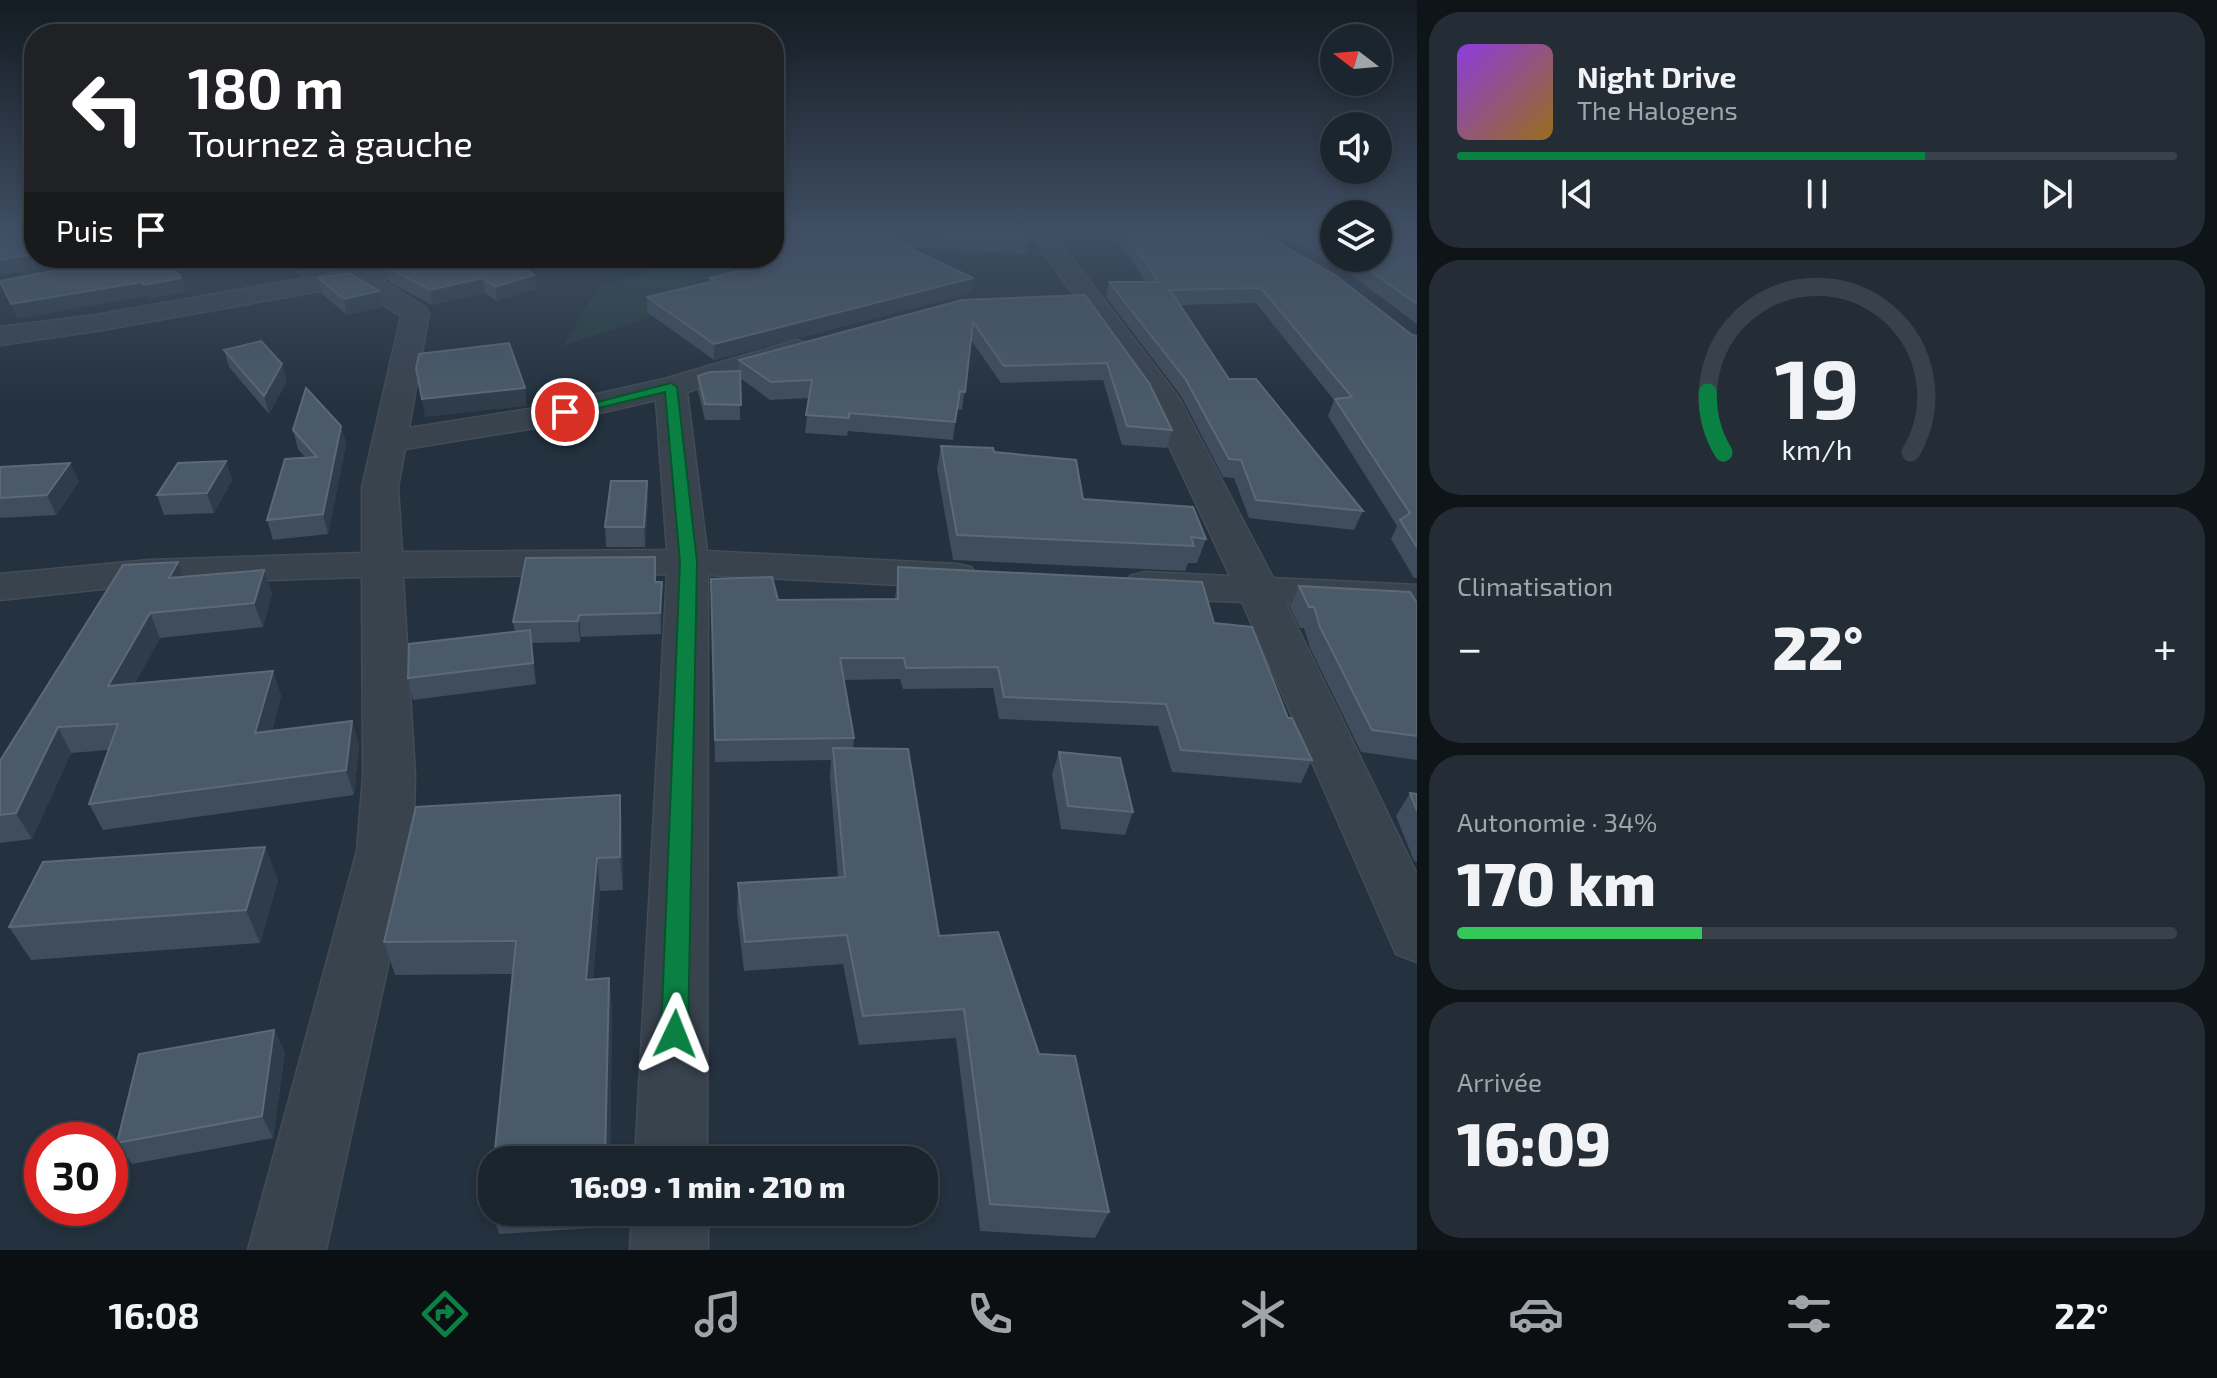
<!DOCTYPE html>
<html lang="fr">
<meta charset="utf-8">
<style>
:root{--surface:#1b252e;--page:#242d36;--text:#f1f3f6;--muted:#a0a5aa;--line:#39424a;--accent:#0b8043}
body{margin:0;font-family:"Exo 2",sans-serif;background:var(--page);color:var(--text);height:100vh;display:flex;flex-direction:column;font-size:30px;white-space:nowrap}
*{box-sizing:border-box;margin:0}
p{font-size:26px;color:var(--muted)}
.icon{flex:none;width:44px;height:44px;fill:none;stroke:currentColor;stroke-width:2;stroke-linecap:round;stroke-linejoin:round}
.map{position:relative;flex:1;overflow:hidden}
.details{display:flex;flex-direction:column;gap:12px;padding:12px;background:#0f1419;width:800px}
.details>*{flex:none}
.hud{position:absolute;left:24px;top:24px;width:760px;height:244px;border-radius:32px;box-shadow:0 4px 12px #0003,0 0 0 2px var(--line);background:#202124;color:#fff;overflow:hidden}
.needle{width:52px;rotate:286deg}
.fabs{position:absolute;left:1320px;top:24px;display:grid;gap:16px}
.fabs a{display:grid;place-items:center;width:72px;height:72px;border-radius:50%;background:var(--surface);box-shadow:0 4px 12px #0003,0 0 0 2px var(--line);font-size:40px}
.speed{position:absolute;left:24px;top:1122px;display:flex;gap:16px;font-size:40px;font-weight:700;text-align:center}
.speed>*{display:grid;place-content:center;width:104px;height:104px;border-radius:50%;background:var(--surface);box-shadow:0 4px 12px #0003,0 0 0 2px var(--line);line-height:1}
.speed .limit{border:12px solid #d22;background:#fff;color:#111}
.pin{position:absolute;display:grid;place-items:center;width:68px;height:68px;color:#fff;margin:-34px;border:4px solid #fff;border-radius:50%;box-shadow:0 2px 8px #0007}
.me{position:absolute;width:88px;margin:-44px;rotate:2deg;stroke-linejoin:round;filter:drop-shadow(0 0 6px #0008)}
.turn{display:flex;align-items:center;gap:28px;height:168px;padding:0 32px;font-size:36px}
.turn .icon{width:104px;height:104px;stroke-width:2.5}
.turn b{display:block;font-size:56px;line-height:68px}
.then{display:flex;align-items:center;height:76px;padding:0 32px;background:#0003;gap:16px;font-size:30px}
.big{font-size:60px;font-weight:800;line-height:1.1}
.details .widget{flex:1;display:flex;flex-direction:column;justify-content:center;gap:12px;min-width:0;padding:0 28px;border-radius:32px;background:var(--page)}
.details .dial{align-items:center;gap:0}
.dial svg{height:208px;overflow:visible;fill:none;stroke:var(--line);stroke-width:7;stroke-linecap:round;text-anchor:middle}
.dial text{fill:var(--text);stroke:none}
.song{display:flex;align-items:center;gap:24px}
.cover{width:96px;height:96px;border-radius:12px;background:linear-gradient(135deg,hsl(270 70% 55%),hsl(40 70% 35%))}
.played{height:8px;border-radius:4px;background:linear-gradient(90deg,var(--accent) 65%,var(--line) 65%)}
.keys{display:flex;justify-content:space-around;direction:ltr}
.heat{display:flex;justify-content:space-between;align-items:center;font-size:44px;direction:ltr}
.charge{height:12px;border-radius:6px;background:linear-gradient(90deg,#34c759 34%,var(--line) 0)}
.trip{position:absolute;left:478px;top:1146px;width:460px;height:80px;border-radius:32px;background:var(--surface);box-shadow:0 4px 12px #0003,0 0 0 2px var(--line);font-weight:800;line-height:80px;text-align:center}
.menu{display:flex;height:128px;justify-content:space-around;align-items:center;background:#0b0f12;color:var(--muted)}
.menu .icon{width:56px;height:56px}
.menu .on{color:var(--accent)}
.menu b{font-size:36px;color:var(--text)}
main{display:flex;flex:1;min-height:0}
.map>svg:first-child{display:block}
.green{fill:#263e3f}
.lines{fill:none;stroke-linecap:round;stroke-linejoin:round}
.minor-casing{stroke:#414c57;stroke-width:3}
.minor{fill:#38434e;fill-rule:evenodd}
.wall{fill:#3f4d5c}
.shaded-wall{fill:#2f3d4b}
.building{fill:#4b5a68;stroke:#5c6977;stroke-width:2}
.route{fill:#0b8043;stroke:#07532c;stroke-width:2}
</style>
<main>
<div class="map">
<svg width="1417" height="1250" viewBox="0 0 1417 1250">
<rect width="100%" height="100%" fill="#24313e"/>
<path class="green" d="M697,258h54l53,10 -242,78 37,-59z"/>
<g class="lines">
<g class="minor-casing">
<path id="minor" d="M1027,229h72l-3,5 -40,3 123,161 94,180 144,7v26l-131,-7 131,270v88l-21,-8 -154,-352 -97,-4 -15,-4 -6,-9 6,-9 15,-4 85,4 -83,-177z
M317,258h29l16,10 57,-10h53l-3,5 -9,2 -79,15 44,27 4,6 -20,115 126,-20 129,-29 133,-39 10,3 5,6 -5,6 -120,37 20,159 249,13 15,3 6,9 -6,9 -15,3 -248,-13 -1,585h-72l32,-586 -264,3 12,199 -2,75 -87,399h-78l109,-399 6,-75 -1,-199 -213,7 -149,16v-26l149,-14 213,-7v-66l39,-171 -48,-31 -257,46 -96,14v-18l96,-12 239,-42zM656,400l11,150 -265,2 -4,-65 7,-38 130,-21z
M632,1212h76v38h-78z"/>
</g>
<use href="#minor" class="minor"/>
</g>
<path class="wall" d="M774,229h252l2,11 -3,14 -118,-7 66,31 -2,15 -257,67 -67,-48v-15l63,-15v-4l58,-14 -13,-6h19z
M1110,229h144l158,106 5,1v242h-3l-23,-39 6,-13 -69,-110 6,-16 -78,-97 -77,2 50,74 134,132 -9,19 -105,-12 -15,-40 -11,-1 -42,-81 -75,-99 3,-15h37z
M1272,229h62v29h44l39,-29v95l-66,-49z
M257,258h68l3,13 -27,5 -20,-18 -19,4z
M351,258h51l-39,7z
M436,258l100,31 -39,12 -12,-8 -53,12 -43,-23 -3,-15z
M318,278l64,29 -35,8 -25,-21z
M1085,295l87,135 -5,18 -45,-3 -19,-65 -102,3 -30,-43 -9,70 -5,-1 -4,31 -105,-9 -1,5 -42,-3 4,-35 -39,2 -30,-22v42h-35l-7,-29v-15l40,-5 1,-11z
M224,350l63,31 -18,33 -40,-47z
M341,426l5,18 -18,90 -55,6 -6,-20 39,-62 -8,-9 -5,-19z
M941,446l53,6 89,47 123,40 -9,24h-9l-3,8 -232,-11 -16,-91z
M226,461l6,19 -18,33 -50,2 -7,-20z
M70,463l9,19 -23,33 -56,3v-51z
M647,481l1,20 -3,46h-39l-1,-20z
M898,567l316,56 74,95 24,42 -11,23 -129,-11 -14,-46 -159,-7 -6,-31 -90,1 -3,-10 -56,1 10,58 -1,10 86,188 100,118 70,158 -14,26 -115,-7 -24,-193 -97,7 -16,-81 -99,7 -7,-59 1,-29 100,-6 -8,-100 1,-17 -116,2 -4,-183 67,21 117,-1z
M264,570l8,24 -9,33 -103,11 -25,45 138,-12 8,25 -9,35 80,-10 7,25 -5,49 -251,35 -14,-26 19,-54 -37,3 -39,86 -32,4v-82l184,-184z
M662,582v21l-1,31 -80,3 -1,5 -48,1 4,41 -123,16 -5,-22 107,-46 -2,-10z
M1299,586l118,17v157l-56,-8 -51,-104 -6,-20h-4l-10,-21z
M1059,752l74,60 -8,23 -64,-6 -9,-55z
M1410,793l7,1v68l-3,-1 -18,-45z
M620,795l2,33 1,62 -23,1 -7,88 16,-1 3,33 -2,149h-116l19,-186 -118,1 -11,-33z
M265,847l13,33 -18,63 -229,17 -22,-33z
M274,1030l11,22 -12,86 -141,26 -15,-21z
M492,1212h117v15l-110,7z"/>
<path class="shaded-wall" d="M34,254v4h57l-91,18v-16z
M261,258h20l-19,4z
M321,258h4l3,13 -27,5 -3,-14z
M361,258h41l-39,7z
M534,275l2,14 -39,12 -2,-14z
M181,278l5,14 -37,7 -5,-14z
M483,278l2,15 -53,12 -2,-15z
M973,278l-2,15 -257,67v-16z
M142,282l5,14 -130,23 -6,-15z
M379,291l3,16 -35,8 -3,-16z
M282,364l5,17 -18,33 -5,-18z
M525,388l2,18 -102,11 -3,-18z
M341,426l5,18 -18,90 -5,-20z
M226,461l6,19 -18,33 -7,-20z
M70,463l9,19 -23,33 -9,-20z
M647,481l1,20 -3,46 -1,-20z
M178,562l9,24 -18,-8z
M264,570l8,24 -9,33 -9,-24z
M662,582v21l-1,31 -1,-21z
M150,613l10,25 -40,73 -12,-25z
M579,615l2,22 -1,5 -2,-21z
M530,630l3,21 3,33 -3,-21z
M273,671l8,25 -17,63 -9,-26z
M352,721l7,25 -5,49 -8,-25z
M58,727l13,26 -39,86 -16,-26z
M620,795l2,33 1,62 -3,-33z
M265,847l13,33 -18,63 -14,-33z
M597,858l3,33 -10,122 -4,-33z
M609,978l3,33 -2,149h-5z
M274,1030l11,22 -12,86 -11,-22z"/>
<path class="building" d="M0,229h34v25l-34,6z
M774,229h252l2,11 -154,-9 99,47 -259,66 -67,-47 68,-16 -5,-3 79,-19 -15,-6z
M1122,229h132l81,46 77,60 5,1v211l-17,-27 10,-7 -75,-114 17,-2 -91,-109 -91,2 59,89h27l107,132 -107,-11 -15,-40 -12,-1 -43,-79 -77,-98h50z
M1299,229h35v19z
M1378,229h39v75l-65,-46h26z
M119,258h46l16,20 -37,7 -2,-3 -131,22 -11,-23z
M293,258h28l-23,4z
M436,258h73l25,17 -39,12 -12,-9 -53,12 -44,-23z
M349,273l30,18 -35,8 -26,-21z
M1085,295l64,88 23,47 -45,-4 -20,-63 -103,3 -31,-44 -8,70 -5,-1 -5,31 -106,-9v5l-43,-3 6,-35 -41,2 -32,-22 223,-60z
M261,341l21,23 -18,32 -40,-46z
M509,343l16,45 -103,11 -6,-31 3,-14z
M740,371l1,34 -36,-1 -7,-28 12,-4z
M306,388l35,38 -18,88 -56,6 18,-61 32,-2 -24,-27z
M941,446l52,2 1,4 82,8 7,39 110,8 13,32 -15,-2 3,9 -237,-11z
M226,461l-19,32 -50,2 21,-32z
M70,463l-23,32 -47,3v-31z
M611,481h36l-3,46h-39z
M655,557v25h7l-2,31 -81,2 -1,6 -65,1 13,-64z
M178,562l-9,16 95,-8 -10,33 -104,10 -42,73 165,-15 -18,62 97,-12 -6,49 -257,34 29,-80 -60,3 -42,86 -16,2v-54l123,-196z
M898,567l304,15 12,41 38,4 36,91h4l20,42 -131,-10 -15,-46 -162,-7 -6,-30 -92,1 -2,-10h-64l14,80 -139,2 -4,-161 61,-2 6,23 120,-1z
M1299,586l111,6 7,11v133l-45,-6 -52,-103 -6,-20h-5z
M530,630l3,33 -125,15 1,-34z
M833,748l75,1 31,187 59,-4 41,122 36,2 34,156 -119,-8 -26,-195 -101,7 -16,-81 -102,7 -7,-59 107,-6z
M1059,752l61,6 13,54 -65,-6z
M1410,793l7,1v17z
M620,795v62l-23,1 -11,122 23,-2 -4,182h-111l22,-219 -132,1 32,-135z
M265,847l-19,63 -237,17 34,-65z
M274,1030l-12,86 -145,27 22,-89z
M492,1184v20h-2z"/>
<linearGradient id="sky" x2="0" y2="1"><stop stop-color="#141b22"/><stop offset="0.57" stop-color="#3f4e63"/><stop offset="1" stop-color="#3f4e63" stop-opacity="0"/></linearGradient>
<rect width="1417" height="404" fill="url(#sky)"/>
<path class="route" d="M671,383l6,4 20,175 -9,472 -4,9 -9,4 -10,-4 -4,-9 19,-472 -15,-170 -100,24 -6,-4z"/>
</svg>
<div class="fabs">
<a><svg class="needle" viewBox="-14 -14 28 28"><path d="M0-13l5 13h-10z" fill="#e53935"/><path d="M0 13l5-13h-10z" fill="#a0a5aa"/></svg></a>
<a><svg class="icon" aria-label="sound" viewBox="0 0 24 24"><path d="M4 9h4l5-4v14l-5-4H4zM17 9q2 3 0 6"/></svg></a>
<a><svg class="icon" aria-label="layers" viewBox="0 0 24 24"><path d="M12 4l9 5-9 5-9-5zM3 14l9 5 9-5"/></svg></a>
</div>
<div class="speed"><div class="limit">30</div></div>
<div class="pin" style="left:565px;top:412px;background:#d93025"><svg class="icon" aria-label="arrive" viewBox="0 0 24 24"><path d="M6 21V4h12l-3 4 3 4H6"/></svg></div>
<svg class="me" style="left:675px;top:1034px" viewBox="-20 -20 40 40"><path d="M0-17L14 15 0 8-14 15z" fill="#0b8043" stroke="#fff" stroke-width="4"/></svg>
<div class="trip">16:09 · 1 min · 210 m</div>
<div class="hud">
<div class="turn"><svg class="icon" aria-label="left" viewBox="0 0 24 24"><path d="M17 20v-9H6M10 6l-5 5 5 5"/></svg><div><b>180 m</b>Tournez à gauche</div></div>
<div class="then">Puis<svg class="icon" aria-label="arrive" viewBox="0 0 24 24"><path d="M6 21V4h12l-3 4 3 4H6"/></svg></div>
</div>
</div>
<section class="details">
<div class="widget">
<div class="song"><i class="cover"></i><div><b>Night Drive</b><p>The Halogens</p></div></div>
<div class="played"></div>
<div class="keys"><svg class="icon" aria-label="previous" viewBox="0 0 24 24"><path d="M18 5L8 12l10 7zM5 5v14"/></svg><svg class="icon" aria-label="pause" viewBox="0 0 24 24"><path d="M8 5v14M16 5v14"/></svg><svg class="icon" aria-label="next" viewBox="0 0 24 24"><path d="M6 5l10 7-10 7zM19 5v14"/></svg></div>
</div>
<div class="widget dial"><svg viewBox="0 0 100 80">
<path d="M14 69A42 42 0 1 1 86 69"/>
<path d="M14 69A42 42 0 0 1 8 46" stroke="#0b8043"/>
<text x="50" y="56" font-size="32" font-weight="700">19</text>
<text x="50" y="72" font-size="11">km/h</text>
</svg></div>
<div class="widget"><p>Climatisation</p>
<div class="heat"><a>−</a><b class="big">22°</b><a>+</a></div>
</div>
<div class="widget"><p>Autonomie · 34%</p><b class="big">170 km</b><div class="charge"></div></div>
<div class="widget"><p>Arrivée</p><b class="big">16:09</b></div>
</section>
</main>
<nav class="menu">
<b>16:08</b>
<svg class="icon on" aria-label="directions" viewBox="0 0 24 24"><path d="M12 3l9 9-9 9-9-9zM9 14v-3h6M13 9l2 2-2 2"/></svg>
<svg class="icon" aria-label="music" viewBox="0 0 24 24"><path d="M9 18V5l10-2v13"/><circle cx="6" cy="18" r="3"/><circle cx="16" cy="16" r="3"/></svg>
<svg class="icon" aria-label="phone" viewBox="0 0 24 24"><path d="M5 4h4l2 5-3 2q2 4 5 5l2-3 5 2v4C11 20 4 13 5 4z"/></svg>
<svg class="icon" aria-label="climate" viewBox="0 0 24 24"><path d="M12 3v18M4 7l16 10M4 17L20 7"/></svg>
<svg class="icon" aria-label="car" viewBox="0 0 24 24"><path d="M5 17H2v-5l4-1 3-4h7l3 4 3 1v5h-3M9 17h6M6 11h13"/><circle cx="7" cy="17" r="2"/><circle cx="17" cy="17" r="2"/></svg>
<svg class="icon" aria-label="filters" viewBox="0 0 24 24"><path d="M4 7h16M4 17h16"/><circle cx="9" cy="7" r="2"/><circle cx="15" cy="17" r="2"/></svg>
<b>22°</b>
</nav>
